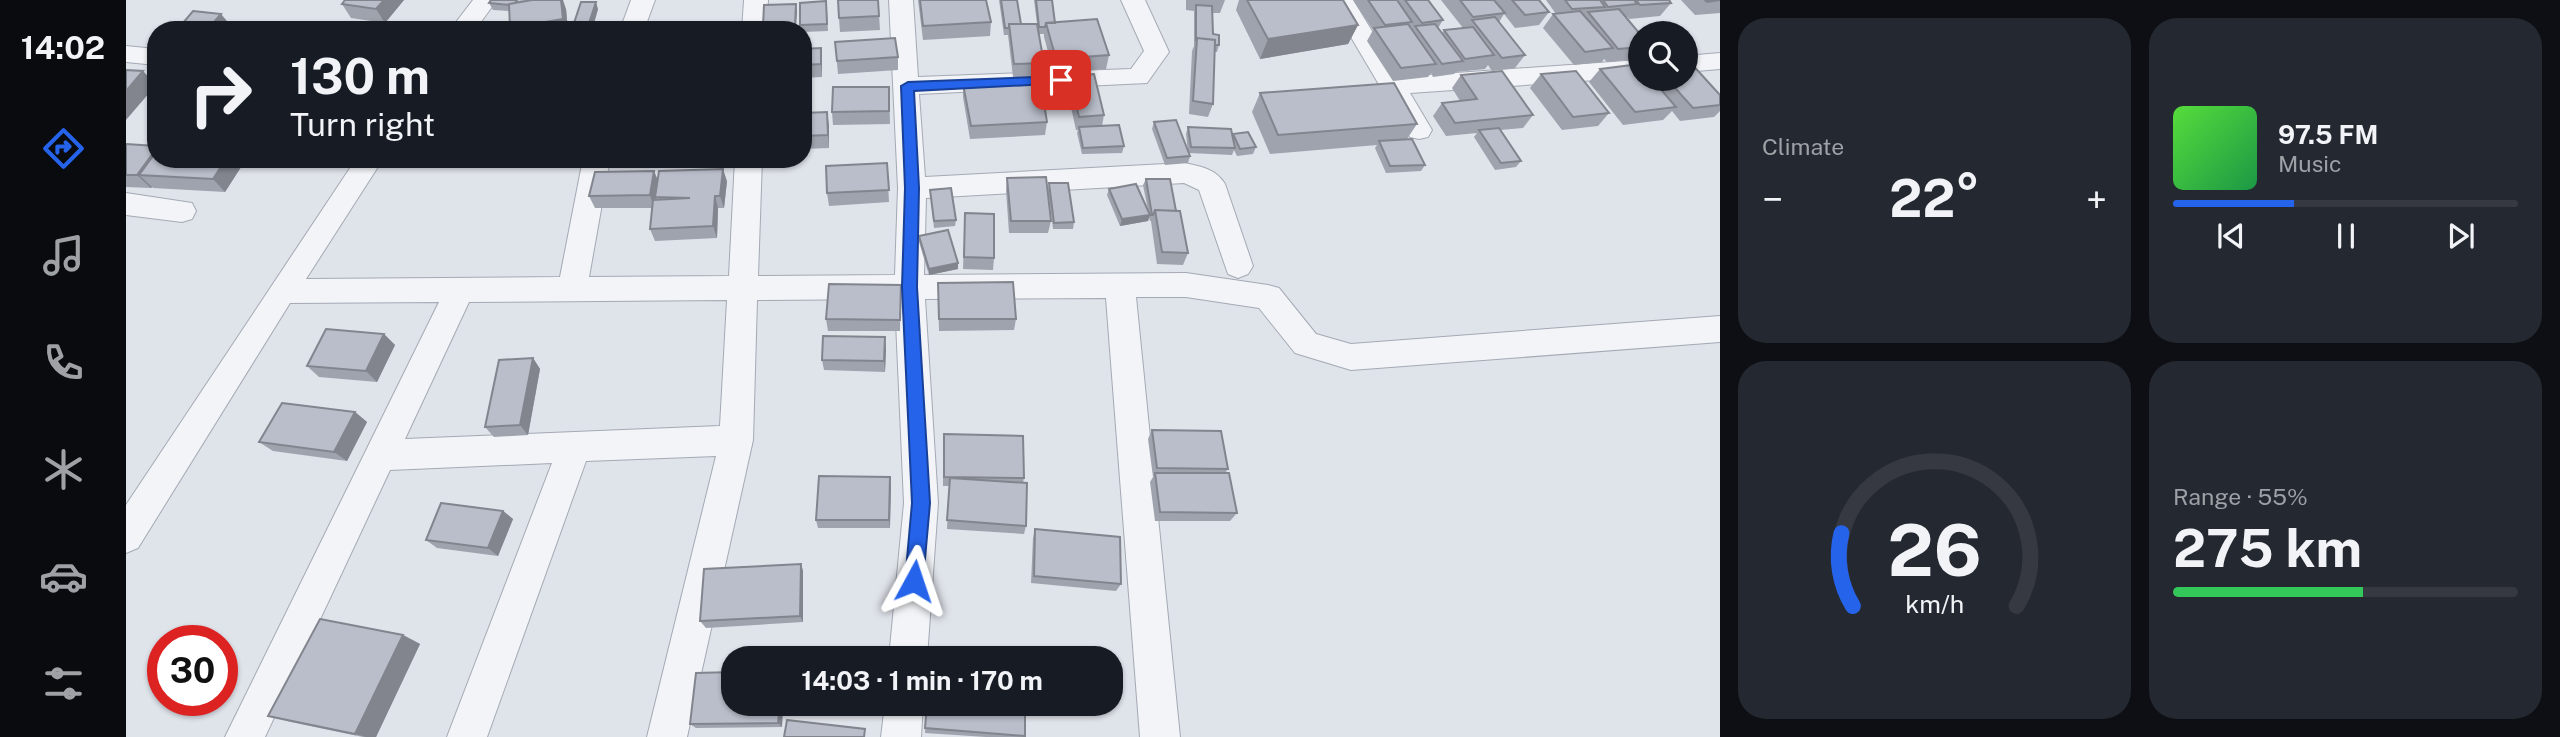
<!DOCTYPE html>
<meta charset="utf-8">
<style>
:root{--surface:#171b24;--page:#242831;--text:#f1f3f6;--muted:#9ea1a6;--line:#363941;--accent:#2563eb}
body{margin:0;font-family:"Public Sans",sans-serif;background:var(--page);color:var(--text);height:100vh;display:flex;flex-direction:column;font-size:26px;white-space:nowrap}
*{box-sizing:border-box;margin:0}
p{font-size:23px;color:var(--muted)}
.icon{flex:none;width:38px;height:38px;fill:none;stroke:currentColor;stroke-width:2;stroke-linecap:round;stroke-linejoin:round}
.map{position:relative;flex:1;overflow:hidden}
.details{display:flex;flex-direction:column;gap:18px;padding:18px;background:#0d0f14;width:840px}
.details>*{flex:none}
.top-card{position:absolute;left:21px;top:21px;width:665px;height:147px;border-radius:28px;box-shadow:0 2px 5px #0004;background:#171b24;color:var(--text);overflow:hidden}
.fabs{position:absolute;left:1502px;top:21px;display:grid;gap:14px}
.fabs a{display:grid;place-items:center;width:70px;height:70px;border-radius:50%;background:var(--surface);box-shadow:0 2px 5px #0004;font-size:35px}
.speed{position:absolute;left:21px;top:625px;display:flex;gap:14px;font-size:35px;font-weight:700;text-align:center}
.speed>*{display:grid;place-content:center;width:91px;height:91px;border-radius:50%;background:var(--surface);box-shadow:0 2px 5px #0004;line-height:1}
.speed .limit{border:10px solid #d22;background:#fff;color:#111}
.pin{position:absolute;display:grid;place-items:center;width:60px;height:60px;color:#fff;margin:-30px;border-radius:14px;box-shadow:0 4px 10px #0006}
.me{position:absolute;width:77px;margin:-38px;rotate:5deg;stroke-linejoin:round;filter:drop-shadow(0 0 5px #0008)}
.turn{display:flex;align-items:center;gap:24px;height:147px;padding:0 28px;font-size:32px}
.turn .icon{width:91px;height:91px;stroke-width:2.5}
.turn b{display:block;font-size:49px;line-height:60px}
.big{font-size:52px;font-weight:700;line-height:1.1}
.details .widget{flex:1;display:flex;flex-direction:column;justify-content:center;gap:10px;min-width:0;padding:0 24px;border-radius:28px;background:var(--page)}
.details .dial{align-items:center;gap:0}
.dial svg{height:182px;overflow:visible;fill:none;stroke:var(--line);stroke-width:7;stroke-linecap:round;text-anchor:middle}
.dial text{fill:var(--text);stroke:none}
.song{display:flex;align-items:center;gap:21px}
.cover{width:84px;height:84px;border-radius:10px;background:linear-gradient(135deg,hsl(110 70% 55%),hsl(140 70% 35%))}
.played{height:7px;border-radius:4px;background:linear-gradient(90deg,var(--accent) 35%,var(--line) 35%)}
.keys{display:flex;justify-content:space-around;direction:ltr}
.heat{display:flex;justify-content:space-between;align-items:center;font-size:38px;direction:ltr}
.charge{height:10px;border-radius:5px;background:linear-gradient(90deg,#34c759 55%,var(--line) 0)}
.details .tiles{flex:1;display:grid;gap:18px;grid-template-columns:repeat(2,1fr)}
.trip{position:absolute;left:595px;top:646px;width:402px;height:70px;border-radius:28px;background:var(--surface);box-shadow:0 2px 5px #0004;font-weight:700;line-height:70px;text-align:center}
main{display:flex;flex:1;min-height:0}
.menu{display:flex;flex-direction:column;width:126px;justify-content:space-around;align-items:center;background:#090b0e;color:var(--muted)}
.menu .icon{width:49px;height:49px}
.menu .on{color:var(--accent)}
.menu b{font-size:32px;color:var(--text)}
.map>svg:first-child{display:block}
.lines{fill:none;stroke-linecap:round;stroke-linejoin:round}
.minor-casing{stroke:#a4a9b4;stroke-width:2}
.minor{fill:#f2f4f7;fill-rule:evenodd}
.wall{fill:#9fa3ae}
.shaded-wall{fill:#82858d}
.building{fill:#b9beca;stroke:#82858d;stroke-width:2}
.route{fill:#2563eb;stroke:#184099;stroke-width:2}
</style>
<main>
<nav class="menu">
<b>14:02</b>
<svg class="icon on" aria-label="directions" viewBox="0 0 24 24"><path d="M12 3l9 9-9 9-9-9zM9 14v-3h6M13 9l2 2-2 2"/></svg>
<svg class="icon" aria-label="music" viewBox="0 0 24 24"><path d="M9 18V5l10-2v13"/><circle cx="6" cy="18" r="3"/><circle cx="16" cy="16" r="3"/></svg>
<svg class="icon" aria-label="phone" viewBox="0 0 24 24"><path d="M5 4h4l2 5-3 2q2 4 5 5l2-3 5 2v4C11 20 4 13 5 4z"/></svg>
<svg class="icon" aria-label="climate" viewBox="0 0 24 24"><path d="M12 3v18M4 7l16 10M4 17L20 7"/></svg>
<svg class="icon" aria-label="car" viewBox="0 0 24 24"><path d="M5 17H2v-5l4-1 3-4h7l3 4 3 1v5h-3M9 17h6M6 11h13"/><circle cx="7" cy="17" r="2"/><circle cx="17" cy="17" r="2"/></svg>
<svg class="icon" aria-label="filters" viewBox="0 0 24 24"><path d="M4 7h16M4 17h16"/><circle cx="9" cy="7" r="2"/><circle cx="15" cy="17" r="2"/></svg>
</nav>
<div class="map">
<svg width="1594" height="737" viewBox="0 0 1594 737">
<rect width="100%" height="100%" fill="#dfe3ea"/>
<g class="lines">
<g class="minor-casing">
<path id="minor" d="M347,0h24l-22,30h-25z
M505,0h24l-11,30h-24z
M618,0h24l-2,30h-24z
M763,0h24l5,77 213,-8 13,-18 -23,-51h24l24,52 -22,31 -228,11 6,83 259,-14c16,3 32,6 41,21l28,82 -5,8 -10,4 -10,-4 -29,-84 -15,-7 -258,15 -2,77 262,-2 82,12 11,3 37,46 35,10 369,-28v26l-369,28 -56,-17 -36,-45 -73,-11h-50l44,440h-40l-34,-439 -181,1 13,204 -11,155h-38l15,-155 -9,-204 -138,1 -4,140 -66,297h-40l69,-281 -130,5 -99,276h-40l105,-274 -162,7 -125,267h-40l214,-435 -149,1 -152,245 -12,5v-48l230,-346h27l-77,120 254,-2 23,-118h27l-21,118 140,-1 6,-117h27l-4,117 137,-1 3,-87zM601,300l-7,126 -315,13 64,-137z
M1203,0h24l47,77 240,-17v17l-230,16 22,37 -4,7 -9,2 -9,-2z
M0,46l30,3v16l-30,-3z
M1594,53v16l-35,3v-16z
M0,193l66,10 4,8 -4,8 -10,3 -56,-7z
M759,704h38l-2,33h-40z"/>
</g>
<use href="#minor" class="minor"/>
</g>
<path class="wall" d="M219,0h59l-19,23 -34,-5 -9,-14z
M399,0l-1,1 42,8 2,21h-57l-2,-19 -16,-1 -4,-7z
M752,0l2,30 -40,2 -1,-14z
M792,0h68l5,22 -1,14 -67,4z
M873,0h18l4,24h16l-3,-24h18l3,23 54,32 -3,14 -52,4 -10,-36v-3h-5l5,29 -2,14h-29l-5,-42h-4z
M1060,0h39l-5,13h-8l1,21 6,11 -2,7h-2l-2,52 -5,13 -19,-3 3,-63 2,-5v-35l-8,-1z
M1113,0h104l15,25 -10,19 -88,15 -24,-49z
M1227,0h75l15,20 -5,8 4,5 2,-3 19,-2 -22,-28h98l10,12 -10,13 -24,3 -11,-14 -5,8 26,33 -10,13 -23,3 -4,-6 -3,4 -29,3 -2,2 -21,3 -2,-4 -3,4 -35,4 -26,-40 6,-11z
M1420,0h123l2,3 -11,13 -31,3 -1,-2 -2,1 14,16v23l-2,2 -31,3 -3,-3 -2,3 -28,3 -31,-37 10,-14h3z
M1555,0h39v13l-25,2z
M670,4l1,7 -1,19h-33v-4z
M701,8l1,23 -25,1v-2h-2l-1,-5z
M472,9l-6,21h-18l-1,-4z
M709,42l63,15v13l-60,4z
M677,49l19,13v15l-19,1z
M1474,69l40,10h45l35,16v16l-6,6 -34,4 -8,-10 -9,9 -40,5 -34,-43z
M1415,74l68,39 -11,13 -36,4 -32,-42z
M1335,75l72,40 -10,13 -23,2 21,31 -5,6 -21,3 -21,-33 3,-4 -31,3 -13,-20 9,-13 18,-2 -8,-13z
M944,76l34,39 -2,11 22,20 -2,7 -40,1 -5,-21 1,-3h-2l-9,-41z
M837,84l84,38 -2,13 -75,4 -7,-42z
M763,87l1,37 -57,1 -1,-13z
M1134,93l157,31 -10,15 18,26 -4,6 -35,2 -11,-25 2,-3 -107,9 -18,-42z
M677,113l26,12v23l-26,1z
M1028,122l34,30 -2,-18 2,-7 44,8 24,12 -3,7 -16,2 -3,-6 -2,5 -43,-2 1,3 -2,7 -23,2 -13,-36z
M0,144l30,15 87,5 -18,28 -72,-4 -1,-1 -1,1 -25,-1z
M761,163l2,39 -60,4 -2,-13z
M528,171l4,9 69,1 -3,27h-6l-1,30 -62,3 -5,-12 2,-21h-57l-6,-12z
M881,178l44,43 -3,12h-39l-3,-43z
M1020,179l30,31 12,43 -5,12 -26,-1 -6,-43h-1l-1,-4 -1,4 -28,5 -13,-31 2,-6 39,21 -5,-25z
M923,183l25,39 -1,7h-20l-5,-39z
M804,190l26,30 -1,6 -21,2z
M839,213l29,45 -1,12 -30,-1z
M793,236l39,33 -29,6 -10,-33z
M775,285l-1,46h-72l-2,-12z
M812,294l78,25 -2,11 -75,1z
M258,334l11,11 -18,37 -58,-5 -12,-11z
M760,348l-1,24 -61,-2 -2,-10z
M407,358l7,11 -12,66 -34,2 -9,-10z
M229,412l12,10 -20,39 -74,-10 -14,-9z
M1026,430l76,39 -3,4 12,40 -7,8h-75l-5,-39 3,-5 -5,-38z
M817,444l81,34 -1,5 3,43 -2,8 -77,-5 2,-43h-6z
M764,477v51h-72l-2,-8z
M377,511l10,8 -15,37 -61,-8 -11,-8z
M909,529l86,55 -5,7 -85,-8 2,-45z
M675,564l2,7v51l-97,6 -6,-7z
M277,635l17,9 -44,93h-13l-72,-15 -23,-6z
M657,704l-1,23 -86,1 -6,-4z
M801,704l98,32 -1,1h-38l-61,-4z"/>
<path class="shaded-wall" d="M258,0h20l-19,23 -9,-14z
M435,0h2l3,9 2,21h-57l-1,-2z
M470,2l2,7 -6,21h-3l-1,-4z
M670,4l1,7 -2,19v-5z
M95,14l11,13 -3,3h-22z
M1232,25l-10,19 -88,15 8,-20z
M695,48l1,14v15l-1,-13z
M17,71l13,14 -30,35v-29z
M701,112l2,13v23l-1,-13z
M30,149v10l-17,16 13,12 -1,1 -14,-13z
M100,159h13l4,5 -18,28 -12,-13z
M597,169l4,12 -3,27 -4,-12z
M528,171l5,13 -4,13 1,3 -2,8 -4,-13z
M589,196l3,12 -1,30 -4,-12z
M1024,215l-2,6 -28,5 2,-7z
M832,263v6l-29,6v-6z
M258,334l11,11 -18,37 -11,-11z
M759,337l1,11 -1,24 -1,-11z
M407,358l7,11 -12,66 -8,-10z
M229,412l12,10 -20,39 -13,-9z
M764,477l1,9 -1,42 -1,-8z
M377,511l10,8 -15,37 -10,-8z
M675,564l2,7v51l-3,-6z
M277,635l17,9 -44,93h-10l-11,-3z
M654,704h3l-1,23 -4,-4z"/>
<path class="building" d="M219,0h39l-8,9 -34,-5z
M365,0h26l-2,3 -6,1v1l-20,-2z
M406,0h29l2,19 -53,9 -1,-24z
M712,0h40l1,16 -40,2z
M794,0h66l5,22 -68,4z
M875,0h16l4,24h-12v4h-4z
M910,0h16l3,23h-9l-1,4h-6z
M1121,0h96l15,25 -90,14z
M1242,0h29l15,22 -27,3z
M1279,0h23l15,20 -21,3z
M1334,0h34l11,13 -32,4z
M1386,0h27l10,12 -24,3z
M1439,0h35l5,7 -33,2z
M1477,0h31l3,4 -29,3z
M1510,0h33l2,3 -31,2z
M1579,0h15l-13,2z
M700,1l1,23 -27,1v-22z
M455,2h15l-8,24h-15z
M670,4l-1,21 -32,1 1,-21z
M1070,5l16,1 1,28 6,1v10h-4v-5l-18,-2 -1,1z
M1493,9l21,25v13l-22,2 -30,-37z
M67,11l28,3 -14,16h-30z
M1454,11l33,37 -28,4 -32,-38z
M1369,17l30,38 -23,3 -30,-38z
M971,19l12,36 -53,4 -10,-36z
M436,20l2,10h-51z
M603,22l-1,8h-52l1,-7z
M883,24h28l7,39 -30,1z
M1282,24l28,40 -35,4 -27,-40z
M1309,24l28,37 -21,3 -27,-38z
M1347,27l21,28 -29,4 -21,-29z
M769,38l3,19 -61,4 -2,-19z
M1071,38l18,2 -2,64 -20,-3z
M695,48v16l-18,1v-16z
M1563,61l31,34v10l-27,3 -26,-29h18v-17z
M1514,64v15h12l24,28 -41,5 -35,-43z
M0,70l17,1 -17,20z
M1376,71l31,44 -78,8 -13,-20 35,-4 -16,-24z
M1450,71l33,42 -36,4 -32,-43z
M968,74l10,41 -25,2 -9,-41z
M914,78l7,44 -76,4 -8,-42z
M1268,83l23,41 -139,11 -18,-42z
M707,87h56v24l-57,1z
M701,112l1,23 -25,1v-23z
M1050,120l14,36 -23,2 -13,-36z
M993,125l5,21 -41,2 -4,-21z
M1062,127l43,2 4,19 -44,-1z
M1373,128l22,33 -20,2 -22,-33z
M1122,132l8,15 -16,2 -7,-15z
M1286,139l13,26 -35,1 -11,-25z
M0,144l30,2v3l-19,26h-11z
M30,152v7h70l-13,20 -74,-4z
M761,163l2,27 -62,3 -1,-27z
M597,169l-3,27h-5l-2,30 -63,3 3,-29 37,-2 -35,-1 4,-26z
M528,171l-4,24 -61,1 6,-24z
M920,177l5,44h-40l-4,-43z
M1020,179h24l6,32 -21,-1 -2,5h-1z
M923,183h19l6,39 -20,1z
M1010,184l14,31 -28,4 -13,-30z
M825,188l5,32 -22,1 -4,-31z
M1029,210l25,1 8,42 -26,-1z
M839,213l29,1v44l-30,-1z
M822,230l10,33 -29,6 -10,-33z
M887,282l3,37h-77l-1,-36z
M703,284l72,1 -1,35 -74,-1z
M200,329l58,5 -18,37 -59,-5z
M697,336l62,1 -1,24 -62,-1z
M407,358l-13,67 -35,2 14,-67z
M156,403l73,9 -21,40 -75,-10z
M1026,430l69,1 7,38 -71,-1z
M818,434l79,2 1,42 -80,-1z
M1029,473h74l8,40 -77,-1z
M693,476l71,1 -1,43h-73z
M824,478l77,5 -1,43 -79,-6z
M315,503l62,8 -15,37 -62,-8z
M909,529l85,8 1,47 -87,-8z
M675,564l-1,52 -100,5 4,-52z
M194,619l83,16 -48,99 -87,-18z
M607,672v32h47l-2,19 -88,1 6,-51z
M801,704h98v32l-100,-8z
M661,720l78,9 -1,8h-80z"/>
<path class="route" d="M935,76l7,4 -2,3 -152,8 5,97 -2,99 13,216 -7,78 -2,6 -7,3 -6,-3 -3,-6 7,-78 -10,-216 3,-99 -4,-102 7,-4z"/>
</svg>
<div class="fabs">
<a><svg class="icon" aria-label="search" viewBox="0 0 24 24"><circle cx="10" cy="10" r="6"/><path d="M15 15l6 6"/></svg></a>
</div>
<div class="speed"><div class="limit">30</div></div>
<div class="pin" style="left:935px;top:80px;background:#d93025"><svg class="icon" aria-label="arrive" viewBox="0 0 24 24"><path d="M6 21V4h12l-3 4 3 4H6"/></svg></div>
<svg class="me" style="left:788px;top:581px" viewBox="-20 -20 40 40"><path d="M0-17L14 15 0 8-14 15z" fill="#2563eb" stroke="#fff" stroke-width="4"/></svg>
<div class="trip">14:03 · 1 min · 170 m</div>
<div class="top-card">
<div class="turn"><svg class="icon" aria-label="right" viewBox="0 0 24 24"><path d="M7 20v-9h11M14 6l5 5-5 5"/></svg><div><b>130 m</b>Turn right</div></div>
</div>
</div>
<section class="details">
<div class="tiles">
<div class="widget"><p>Climate</p>
<div class="heat"><a>−</a><b class="big">22°</b><a>+</a></div>
</div>
<div class="widget">
<div class="song"><i class="cover"></i><div><b>97.5 FM</b><p>Music</p></div></div>
<div class="played"></div>
<div class="keys"><svg class="icon" aria-label="previous" viewBox="0 0 24 24"><path d="M18 5L8 12l10 7zM5 5v14"/></svg><svg class="icon" aria-label="pause" viewBox="0 0 24 24"><path d="M8 5v14M16 5v14"/></svg><svg class="icon" aria-label="next" viewBox="0 0 24 24"><path d="M6 5l10 7-10 7zM19 5v14"/></svg></div>
</div>
<div class="widget dial"><svg viewBox="0 0 100 80">
<path d="M14 69A42 42 0 1 1 86 69"/>
<path d="M14 69A42 42 0 0 1 9 37" stroke="#2563eb"/>
<text x="50" y="56" font-size="32" font-weight="700">26</text>
<text x="50" y="72" font-size="11">km/h</text>
</svg></div>
<div class="widget"><p>Range · 55%</p><b class="big">275 km</b><div class="charge"></div></div>
</div>
</section>
</main>
